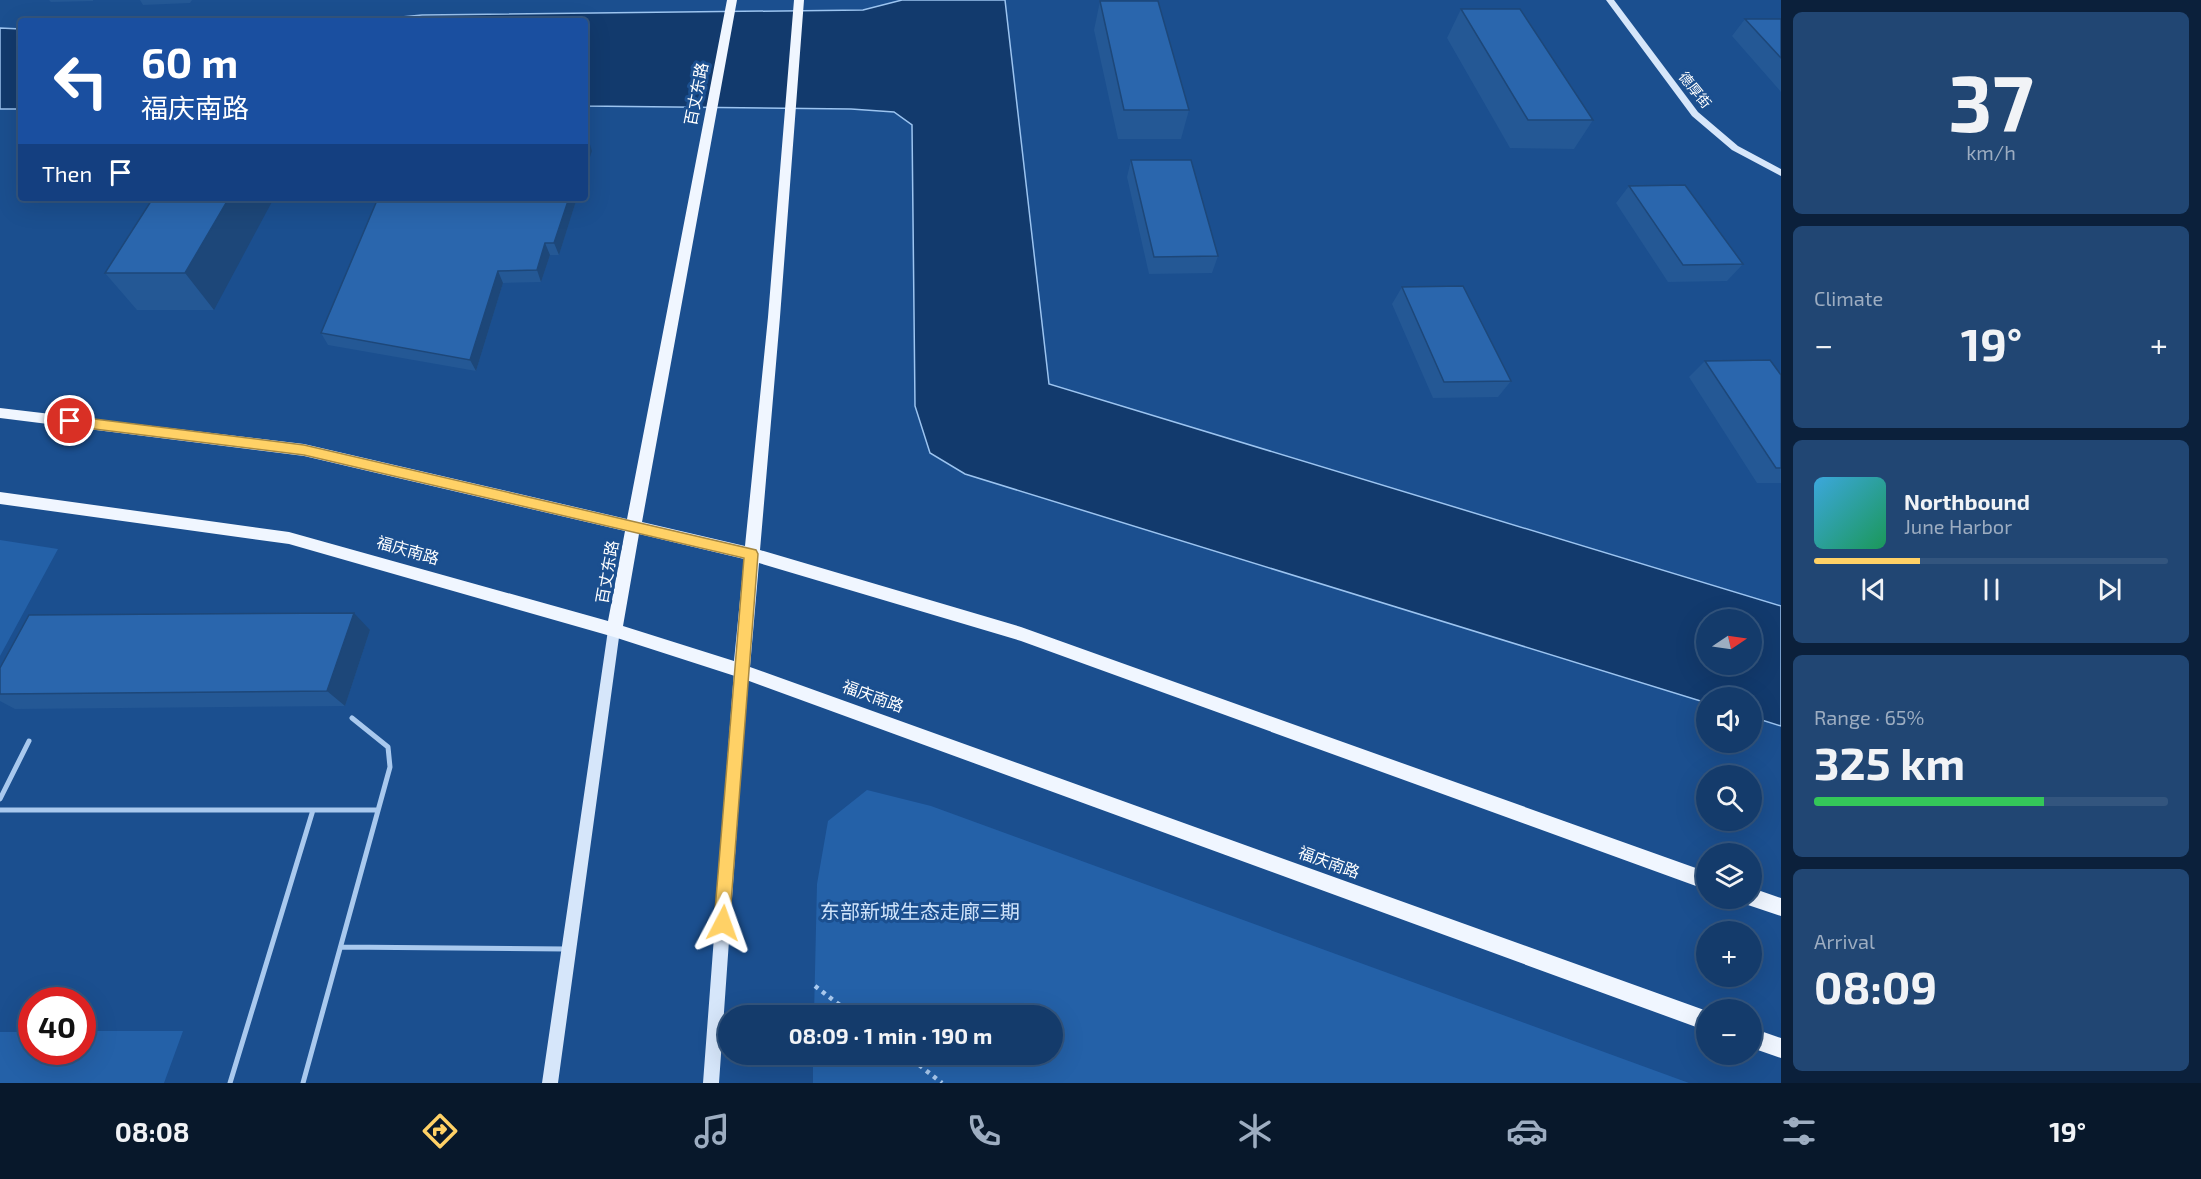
<!DOCTYPE html>
<meta charset="utf-8">
<style>
:root{--surface:#143b6b;--page:#214673;--text:#f1f3f6;--muted:#9dadc1;--line:#33557e;--accent:#ffd166}
body{margin:0;font-family:"Exo 2","Noto Sans SC",sans-serif;background:var(--page);color:var(--text);height:100vh;display:flex;flex-direction:column;font-size:22px;white-space:nowrap}
*{box-sizing:border-box;margin:0}
p{font-size:20px;color:var(--muted)}
.icon{flex:none;width:33px;height:33px;fill:none;stroke:currentColor;stroke-width:2;stroke-linecap:round;stroke-linejoin:round}
.map{position:relative;flex:1;overflow:hidden}
.details{display:flex;flex-direction:column;gap:12px;padding:12px;background:#0b203b;width:420px}
.details>*{flex:none}
.top-card{position:absolute;left:18px;top:18px;width:570px;height:183px;border-radius:6px;box-shadow:0 6px 24px #0002,0 0 0 2px var(--line);background:#1a4fa0;color:#fff;overflow:hidden}
.needle{width:39px;rotate:77deg}
.controls{position:absolute;left:1696px;top:609px;display:grid;gap:12px}
.controls a{display:grid;place-items:center;width:66px;height:66px;border-radius:50%;background:var(--surface);box-shadow:0 6px 24px #0002,0 0 0 2px var(--line);font-size:30px}
.speed{position:absolute;left:18px;top:987px;display:flex;gap:12px;font-size:30px;font-weight:700;text-align:center}
.speed>*{display:grid;place-content:center;width:78px;height:78px;border-radius:50%;background:var(--surface);box-shadow:0 6px 24px #0002,0 0 0 2px var(--line);line-height:1}
.speed .limit{border:9px solid #d22;background:#fff;color:#111}
.pin{position:absolute;display:grid;place-items:center;width:51px;height:51px;color:#fff;margin:-26px;border:3px solid #fff;border-radius:50%;box-shadow:0 2px 6px #0007}
.me{position:absolute;width:66px;margin:-33px;rotate:4deg;stroke-linejoin:round;filter:drop-shadow(0 0 4px #0008)}
.turn{display:flex;align-items:center;gap:21px;height:126px;padding:0 24px;font-size:27px}
.turn .icon{width:78px;height:78px;stroke-width:2.5}
.turn b{display:block;font-size:42px;line-height:51px}
.then{display:flex;align-items:center;height:57px;padding:0 24px;background:#0003;gap:12px;font-size:22px}
.big{font-size:45px;font-weight:700;line-height:1.1}
.details .tile{flex:1;display:flex;flex-direction:column;justify-content:center;gap:9px;min-width:0;padding:0 21px;border-radius:9px;background:var(--page)}
.details .dial{align-items:center;gap:0}
.dial b{font-size:78px;line-height:1}
.song{display:flex;align-items:center;gap:18px}
.cover{width:72px;height:72px;border-radius:9px;background:linear-gradient(135deg,hsl(200 70% 55%),hsl(150 70% 35%))}
.played{height:6px;border-radius:3px;background:linear-gradient(90deg,var(--accent) 30%,var(--line) 30%)}
.keys{display:flex;justify-content:space-around;direction:ltr}
.heat{display:flex;justify-content:space-between;align-items:center;font-size:33px;direction:ltr}
.charge{height:9px;border-radius:4px;background:linear-gradient(90deg,#34c759 65%,var(--line) 0)}
.trip{position:absolute;left:718px;top:1005px;width:345px;height:60px;border-radius:30px;background:var(--surface);box-shadow:0 6px 24px #0002,0 0 0 2px var(--line);font-weight:700;line-height:60px;text-align:center}
.menu{display:flex;height:96px;justify-content:space-around;align-items:center;background:#08182b;color:var(--muted)}
.menu .icon{width:42px;height:42px}
.menu .active{color:var(--accent)}
.menu b{font-size:27px;color:var(--text)}
main{display:flex;flex:1;min-height:0}
.map>svg:first-child{display:block}
.green{fill:#2461a8}
.water{fill:#123a6d;stroke:#9cc4f0;stroke-width:1.5;fill-rule:evenodd}
.lines{fill:none;stroke-linecap:round;stroke-linejoin:round}
.path{stroke:#a9c9ee;stroke-width:4.5;stroke-dasharray:4 5;stroke-linecap:butt}
.lane{stroke:#a9c9ee;stroke-width:5}
.secondary{fill:#d6e6fa;fill-rule:evenodd}
.primary{fill:#f0f6ff;fill-rule:evenodd}
.wall{fill:#245895}
.shaded-wall{fill:#1d4779}
.building{fill:#2a66ad;stroke:#1d4779;stroke-width:1.5}
.route{fill:#ffd166;stroke:#a68842;stroke-width:1.5}
.labels{text-anchor:middle;stroke-width:6;stroke-linejoin:round;paint-order:stroke}
.far-street-label{font-size:14px;fill:#fff;stroke:#1b4f8f}
.street-label{font-size:16px;fill:#fff;stroke:#1b4f8f}
.near-park-label{font-size:20px;fill:#cfe3fa;stroke:#1b4f8f}
</style>
<main>
<div class="map">
<svg width="1781" height="1083" viewBox="0 0 1781 1083">
<rect width="100%" height="100%" fill="#1b4f8f"/>
<path class="green" d="M0,540l58,9 -58,107z
M867,790l64,16 758,277h-876v-28l240,-1v-38l-239,-1 3,-131 11,-63z
M83,1031h100l-19,52h-164v-51h31l1,20h50z"/>
<path class="water" d="M902,0h103l44,384 732,222v120l-29,-9v-19h-45v5l-742,-229 -35,-21 -15,-47 -3,-281 -18,-13 -43,-3 -266,-3v-85h-225l62,-6 441,-5zM1707,620h45v44h-45z
M0,28l21,1v80h-21z"/>
<g class="lines">
<path class="path" d="M815,986l39,30
M905,1054l37,29"/>
<path class="lane" d="M0,799l29,-58
M0,810h378
M341,947l225,2
M230,1083l83,-273
M303,1083l87,-316 -2,-20 -36,-29"/>
<path class="secondary" d="M1606,0h8l84,112 40,34 43,23v7l-49,-26 -40,-34z
M614,624l4,2 2,4 -62,453h-16l66,-453 2,-4z
M741,665l5,2 2,4 -29,412h-16l31,-412 2,-4z"/>
<path class="primary" d="M727,0h10l-95,522 103,24 23,-229 26,-317h10l-24,317 -20,233 261,77 686,245v18l-686,-249 -262,-78 -9,104 957,344v20l-966,-353 -127,-41 -325,-93 -289,-40v-12l289,40 319,89 17,-90 -321,-75 -304,-38v-10l304,36 323,75zM639,534l105,25 -10,102 -111,-35z
M1752,888l29,10v18l-36,-12 -2,-6h9z
M1752,1028l29,10v20l-29,-10z"/>
</g>
<path class="wall" d="M49,0h44v1l-42,1z
M140,0h52l-2,3 -47,2z
M1100,1l89,109 -8,29h-63l-24,-109z
M1461,9l132,111 -19,29 -64,-1 -63,-110z
M1745,19h36v73l-49,-56z
M1131,160l87,96 -6,17 -63,1 -22,-97z
M1629,186l114,78 -16,17 -59,1 -52,-79z
M153,198l61,112h-77l-32,-37z
M577,198l-18,57h-9l-9,27 -38,1 -27,88 -148,-26 -7,-12z
M1402,287l109,94 -13,16 -65,1 -41,-94z
M1705,361l76,14v108h-24l-68,-106z
M370,630l-25,76 -330,3 -15,-8v-33z"/>
<path class="shaded-wall" d="M588,138l4,13 -7,20v-23z
M229,198h45l-60,112 -29,-37z
M569,198h8l-18,57 -5,-12z
M545,243l5,12 -9,27 -4,-12z
M498,271l5,12 -27,88 -6,-11z
M354,613l16,17 -25,76 -18,-15z"/>
<path class="building" d="M1100,1h58l31,109h-65z
M1461,9h59l73,111h-65z
M1745,19h36v39z
M588,138l-3,10v-9z
M1131,160h60l27,96 -64,1z
M1685,185l58,79 -60,1 -54,-79z
M153,198h76l-44,75h-80z
M378,198h191l-15,45h-9l-8,27 -39,1 -28,89 -149,-27z
M1463,286l48,95 -67,1 -42,-95z
M1770,360l11,15v93h-5l-71,-107z
M354,613l-27,78 -327,3v-26l29,-53z"/>
<path class="route" d="M70,416l234,29 452,105 2,4 -29,375 -6,2 -6,-2 -3,-6 30,-365 -440,-103 -234,-29 -6,-5z"/>
<g class="labels">
<g class="far-street-label">
<text transform="translate(1695 90) rotate(51)" y="5">德厚街</text>
</g>
<g class="street-label">
<text transform="translate(696 94) rotate(-79)" y="6">百丈东路</text>
<text transform="translate(408 550) rotate(16)" y="6">福庆南路</text>
<text transform="translate(607 572) rotate(-80)" y="6">百丈东路</text>
<text transform="translate(873 696) rotate(20)" y="6">福庆南路</text>
<text transform="translate(1329 862) rotate(20)" y="6">福庆南路</text>
</g>
<g class="near-park-label">
<text x="920" y="919">东部新城生态走廊三期</text>
</g>
</g>
</svg>
<div class="controls">
<a><svg class="needle" viewBox="-14 -14 28 28"><path d="M0-13l5 13h-10z" fill="#e53935"/><path d="M0 13l5-13h-10z" fill="#9dadc1"/></svg></a>
<a><svg class="icon" aria-label="sound" viewBox="0 0 24 24"><path d="M4 9h4l5-4v14l-5-4H4zM17 9q2 3 0 6"/></svg></a>
<a><svg class="icon" aria-label="search" viewBox="0 0 24 24"><circle cx="10" cy="10" r="6"/><path d="M15 15l6 6"/></svg></a>
<a><svg class="icon" aria-label="layers" viewBox="0 0 24 24"><path d="M12 4l9 5-9 5-9-5zM3 14l9 5 9-5"/></svg></a>
<a>+</a>
<a>−</a>
</div>
<div class="speed"><div class="limit">40</div></div>
<div class="pin" style="left:70px;top:421px;background:#d93025"><svg class="icon" aria-label="arrive" viewBox="0 0 24 24"><path d="M6 21V4h12l-3 4 3 4H6"/></svg></div>
<svg class="me" style="left:723px;top:923px" viewBox="-20 -20 40 40"><path d="M0-17L14 15 0 8-14 15z" fill="#ffd166" stroke="#fff" stroke-width="4"/></svg>
<div class="trip">08:09 · 1 min · 190 m</div>
<div class="top-card">
<div class="turn"><svg class="icon" aria-label="left" viewBox="0 0 24 24"><path d="M17 20v-9H6M10 6l-5 5 5 5"/></svg><div><b>60 m</b>福庆南路</div></div>
<div class="then">Then<svg class="icon" aria-label="arrive" viewBox="0 0 24 24"><path d="M6 21V4h12l-3 4 3 4H6"/></svg></div>
</div>
</div>
<section class="details">
<div class="tile dial"><b>37</b><p>km/h</p></div>
<div class="tile"><p>Climate</p>
<div class="heat"><a>−</a><b class="big">19°</b><a>+</a></div>
</div>
<div class="tile">
<div class="song"><i class="cover"></i><div><b>Northbound</b><p>June Harbor</p></div></div>
<div class="played"></div>
<div class="keys"><svg class="icon" aria-label="previous" viewBox="0 0 24 24"><path d="M18 5L8 12l10 7zM5 5v14"/></svg><svg class="icon" aria-label="pause" viewBox="0 0 24 24"><path d="M8 5v14M16 5v14"/></svg><svg class="icon" aria-label="next" viewBox="0 0 24 24"><path d="M6 5l10 7-10 7zM19 5v14"/></svg></div>
</div>
<div class="tile"><p>Range · 65%</p><b class="big">325 km</b><div class="charge"></div></div>
<div class="tile"><p>Arrival</p><b class="big">08:09</b></div>
</section>
</main>
<nav class="menu">
<b>08:08</b>
<svg class="icon active" aria-label="directions" viewBox="0 0 24 24"><path d="M12 3l9 9-9 9-9-9zM9 14v-3h6M13 9l2 2-2 2"/></svg>
<svg class="icon" aria-label="music" viewBox="0 0 24 24"><path d="M9 18V5l10-2v13"/><circle cx="6" cy="18" r="3"/><circle cx="16" cy="16" r="3"/></svg>
<svg class="icon" aria-label="phone" viewBox="0 0 24 24"><path d="M5 4h4l2 5-3 2q2 4 5 5l2-3 5 2v4C11 20 4 13 5 4z"/></svg>
<svg class="icon" aria-label="climate" viewBox="0 0 24 24"><path d="M12 3v18M4 7l16 10M4 17L20 7"/></svg>
<svg class="icon" aria-label="car" viewBox="0 0 24 24"><path d="M5 17H2v-5l4-1 3-4h7l3 4 3 1v5h-3M9 17h6M6 11h13"/><circle cx="7" cy="17" r="2"/><circle cx="17" cy="17" r="2"/></svg>
<svg class="icon" aria-label="filters" viewBox="0 0 24 24"><path d="M4 7h16M4 17h16"/><circle cx="9" cy="7" r="2"/><circle cx="15" cy="17" r="2"/></svg>
<b>19°</b>
</nav>
